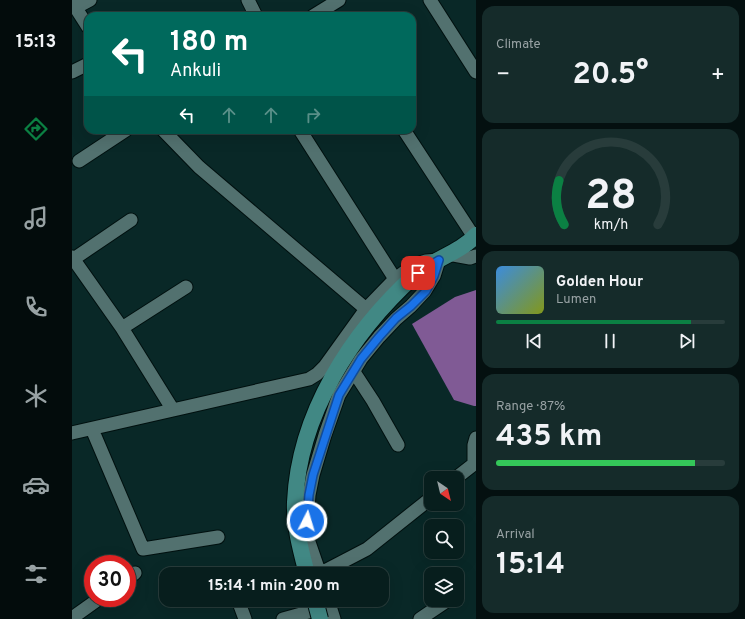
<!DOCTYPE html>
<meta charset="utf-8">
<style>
:root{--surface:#071e1d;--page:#152b2a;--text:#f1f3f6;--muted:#98a2a4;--line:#283c3b;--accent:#0b8043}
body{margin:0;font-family:Overpass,sans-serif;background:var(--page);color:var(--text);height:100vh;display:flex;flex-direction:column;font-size:15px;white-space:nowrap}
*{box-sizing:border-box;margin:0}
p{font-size:13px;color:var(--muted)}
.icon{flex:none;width:22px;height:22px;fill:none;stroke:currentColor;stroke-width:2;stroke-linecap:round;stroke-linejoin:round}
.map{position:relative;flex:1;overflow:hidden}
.details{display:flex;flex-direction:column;gap:6px;padding:6px;background:#041010;width:269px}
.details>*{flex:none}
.guide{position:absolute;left:12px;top:12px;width:332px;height:122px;border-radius:12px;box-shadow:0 4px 16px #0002,0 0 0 1px var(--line);background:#00695c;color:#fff;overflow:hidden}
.needle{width:26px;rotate:145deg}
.controls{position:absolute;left:352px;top:471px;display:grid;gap:8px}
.controls a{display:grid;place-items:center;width:40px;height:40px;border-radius:8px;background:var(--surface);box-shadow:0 4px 16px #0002,0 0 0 1px var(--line);font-size:20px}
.speed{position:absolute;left:12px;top:555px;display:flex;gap:8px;font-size:20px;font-weight:700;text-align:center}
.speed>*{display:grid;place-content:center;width:52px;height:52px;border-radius:50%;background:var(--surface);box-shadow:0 4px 16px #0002,0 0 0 1px var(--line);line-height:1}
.speed .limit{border:6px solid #d22;background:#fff;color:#111}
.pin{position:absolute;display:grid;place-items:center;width:34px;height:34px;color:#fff;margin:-17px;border-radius:8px;box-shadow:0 2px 6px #0006}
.me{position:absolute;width:44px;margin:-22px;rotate:5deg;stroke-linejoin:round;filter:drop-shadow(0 0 3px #0008)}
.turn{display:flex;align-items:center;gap:14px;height:84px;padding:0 20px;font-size:18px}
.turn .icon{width:52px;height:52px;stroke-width:2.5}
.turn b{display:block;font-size:28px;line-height:34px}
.lanes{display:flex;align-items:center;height:38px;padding:0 20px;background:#0003;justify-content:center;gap:20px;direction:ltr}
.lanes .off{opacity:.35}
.big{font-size:30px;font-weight:700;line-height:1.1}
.details .card{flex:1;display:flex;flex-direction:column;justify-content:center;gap:6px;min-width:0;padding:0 14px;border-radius:12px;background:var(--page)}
.details .dial{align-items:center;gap:0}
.dial svg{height:104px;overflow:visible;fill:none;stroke:var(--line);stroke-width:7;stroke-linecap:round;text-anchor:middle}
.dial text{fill:var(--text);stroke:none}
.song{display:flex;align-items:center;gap:12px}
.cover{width:48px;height:48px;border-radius:6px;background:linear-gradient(135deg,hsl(210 70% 55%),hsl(70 70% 35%))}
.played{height:4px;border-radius:2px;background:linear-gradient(90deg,var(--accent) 85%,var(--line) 85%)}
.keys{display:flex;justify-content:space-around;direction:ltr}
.heat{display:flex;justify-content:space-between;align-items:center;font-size:22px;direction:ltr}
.charge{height:6px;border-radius:3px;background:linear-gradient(90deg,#34c759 87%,var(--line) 0)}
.trip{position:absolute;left:87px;top:567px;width:230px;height:40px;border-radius:12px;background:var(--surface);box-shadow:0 4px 16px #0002,0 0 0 1px var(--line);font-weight:700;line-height:40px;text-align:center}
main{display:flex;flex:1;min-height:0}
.dock{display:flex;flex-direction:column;width:72px;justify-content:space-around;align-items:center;background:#030c0c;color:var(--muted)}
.dock .icon{width:28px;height:28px}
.dock .on{color:var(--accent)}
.dock b{font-size:18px;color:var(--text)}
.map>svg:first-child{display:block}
.water{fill:#805a95}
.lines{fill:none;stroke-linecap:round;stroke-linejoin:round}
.minor-casing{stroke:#00100f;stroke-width:15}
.major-casing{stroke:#00100f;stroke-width:18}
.minor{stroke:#52716f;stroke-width:13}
.major{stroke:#418884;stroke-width:16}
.major-bridge-casing{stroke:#00100f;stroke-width:18;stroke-linecap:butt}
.major-bridge{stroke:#418884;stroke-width:16}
.route-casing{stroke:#114b97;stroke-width:10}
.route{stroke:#1a73e8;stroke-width:7}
</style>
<main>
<nav class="dock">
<b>15:13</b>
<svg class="icon on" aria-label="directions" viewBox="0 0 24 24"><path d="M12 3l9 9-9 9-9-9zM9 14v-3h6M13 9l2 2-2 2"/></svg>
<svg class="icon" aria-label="music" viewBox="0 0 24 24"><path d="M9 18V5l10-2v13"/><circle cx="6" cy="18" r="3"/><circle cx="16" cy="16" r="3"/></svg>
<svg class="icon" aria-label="phone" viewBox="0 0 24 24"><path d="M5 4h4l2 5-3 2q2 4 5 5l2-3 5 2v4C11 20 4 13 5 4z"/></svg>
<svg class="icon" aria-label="climate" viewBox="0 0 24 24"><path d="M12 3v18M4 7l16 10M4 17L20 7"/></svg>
<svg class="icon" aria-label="car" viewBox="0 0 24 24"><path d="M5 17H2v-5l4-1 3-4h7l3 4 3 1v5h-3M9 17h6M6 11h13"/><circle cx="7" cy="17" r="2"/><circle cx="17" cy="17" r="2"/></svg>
<svg class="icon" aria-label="filters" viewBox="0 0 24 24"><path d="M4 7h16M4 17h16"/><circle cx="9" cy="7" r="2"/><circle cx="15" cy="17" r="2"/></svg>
</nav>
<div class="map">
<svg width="404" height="619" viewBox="0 0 404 619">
<rect width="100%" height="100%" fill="#092827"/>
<path class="water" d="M404,290v116h-2l-20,-6 -42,-76 43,-27z"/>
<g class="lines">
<g class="minor-casing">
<path id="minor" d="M176,0l8,16
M358,0l46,72
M0,2l16,25
M3,8l15,-8
M241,16l26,-16
M0,72l16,-8
M91,130l36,37 167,142
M228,130l95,149
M332,130l70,107
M7,161l47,-31
M376,254l22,4 6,-2
M0,257l50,71 51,82
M0,260l59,-40
M50,328l64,-41
M282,372l19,29 25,44
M20,429l51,120 75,-12
M0,433l237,-54 8,-5 8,-8 41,-57 29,-30 19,-14 12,-4 13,-1 -5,16 -9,15 -14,15 -15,13 -17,18 -18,22 -22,36 -14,40 -12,40 -4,20 -2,26 2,21 11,32
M402,464v-19l2,-7
M384,478l18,-14h2
M247,574l48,-25 64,-51
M55,579l8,-6
M166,600l7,19
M256,600l6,19
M0,618l28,-20
M211,619l47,-13
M348,619l28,-19"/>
</g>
<g class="major-casing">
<path id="major" d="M235,574c-6,-23 -13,-48 -12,-72 4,-88 56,-169 120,-227 18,-16 45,-22 61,-40"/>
</g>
<use href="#minor" class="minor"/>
<use href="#major" class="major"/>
<g class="major-bridge-casing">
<path id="major-bridge" d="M243,600l5,19"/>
</g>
<use href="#major-bridge" class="major-bridge"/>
</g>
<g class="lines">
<g class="route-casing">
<path id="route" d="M235,521l2,-26 4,-20 26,-80 22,-36 18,-22 17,-19 15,-12 15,-15 8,-15 5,-16 -21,13"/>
</g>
<use href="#route" class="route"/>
</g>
</svg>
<div class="controls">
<a><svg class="needle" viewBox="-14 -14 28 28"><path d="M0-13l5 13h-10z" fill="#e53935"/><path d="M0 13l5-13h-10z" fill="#98a2a4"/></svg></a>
<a><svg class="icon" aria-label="search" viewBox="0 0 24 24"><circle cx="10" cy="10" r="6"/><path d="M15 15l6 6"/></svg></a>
<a><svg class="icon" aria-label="layers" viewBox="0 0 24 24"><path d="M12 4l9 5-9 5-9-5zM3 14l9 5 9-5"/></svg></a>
</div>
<div class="speed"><div class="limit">30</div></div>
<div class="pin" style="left:346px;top:273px;background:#d93025"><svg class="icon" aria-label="arrive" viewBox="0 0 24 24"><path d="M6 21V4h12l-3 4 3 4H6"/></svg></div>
<svg class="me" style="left:235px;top:521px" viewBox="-20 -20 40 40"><circle r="17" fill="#1a73e8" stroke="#fff" stroke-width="3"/><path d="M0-11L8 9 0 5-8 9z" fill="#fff"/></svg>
<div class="trip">15:14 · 1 min · 200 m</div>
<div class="guide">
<div class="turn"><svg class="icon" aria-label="left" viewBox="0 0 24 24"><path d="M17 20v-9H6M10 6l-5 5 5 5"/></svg><div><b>180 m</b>Ankuli</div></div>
<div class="lanes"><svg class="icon" aria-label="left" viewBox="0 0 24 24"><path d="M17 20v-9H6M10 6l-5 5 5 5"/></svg><svg class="icon off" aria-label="ahead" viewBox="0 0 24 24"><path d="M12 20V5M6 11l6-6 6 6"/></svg><svg class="icon off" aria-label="ahead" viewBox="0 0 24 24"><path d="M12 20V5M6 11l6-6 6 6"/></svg><svg class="icon off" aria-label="right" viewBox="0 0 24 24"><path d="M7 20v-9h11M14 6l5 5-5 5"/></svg></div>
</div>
</div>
<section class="details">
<div class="card"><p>Climate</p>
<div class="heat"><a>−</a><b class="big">20.5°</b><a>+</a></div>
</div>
<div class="card dial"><svg viewBox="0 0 100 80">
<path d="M14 69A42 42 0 1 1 86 69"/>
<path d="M14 69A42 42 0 0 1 10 35" stroke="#0b8043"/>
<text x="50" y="56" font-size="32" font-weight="700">28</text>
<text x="50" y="72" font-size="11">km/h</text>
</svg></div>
<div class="card">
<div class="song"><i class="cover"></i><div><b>Golden Hour</b><p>Lumen</p></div></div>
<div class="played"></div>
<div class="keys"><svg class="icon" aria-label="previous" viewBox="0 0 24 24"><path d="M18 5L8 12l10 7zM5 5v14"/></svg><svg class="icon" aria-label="pause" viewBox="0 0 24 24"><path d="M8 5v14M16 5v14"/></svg><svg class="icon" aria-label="next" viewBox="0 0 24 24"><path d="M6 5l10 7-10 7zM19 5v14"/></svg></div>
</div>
<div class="card"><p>Range · 87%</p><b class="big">435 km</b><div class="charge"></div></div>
<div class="card"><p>Arrival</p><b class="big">15:14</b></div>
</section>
</main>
